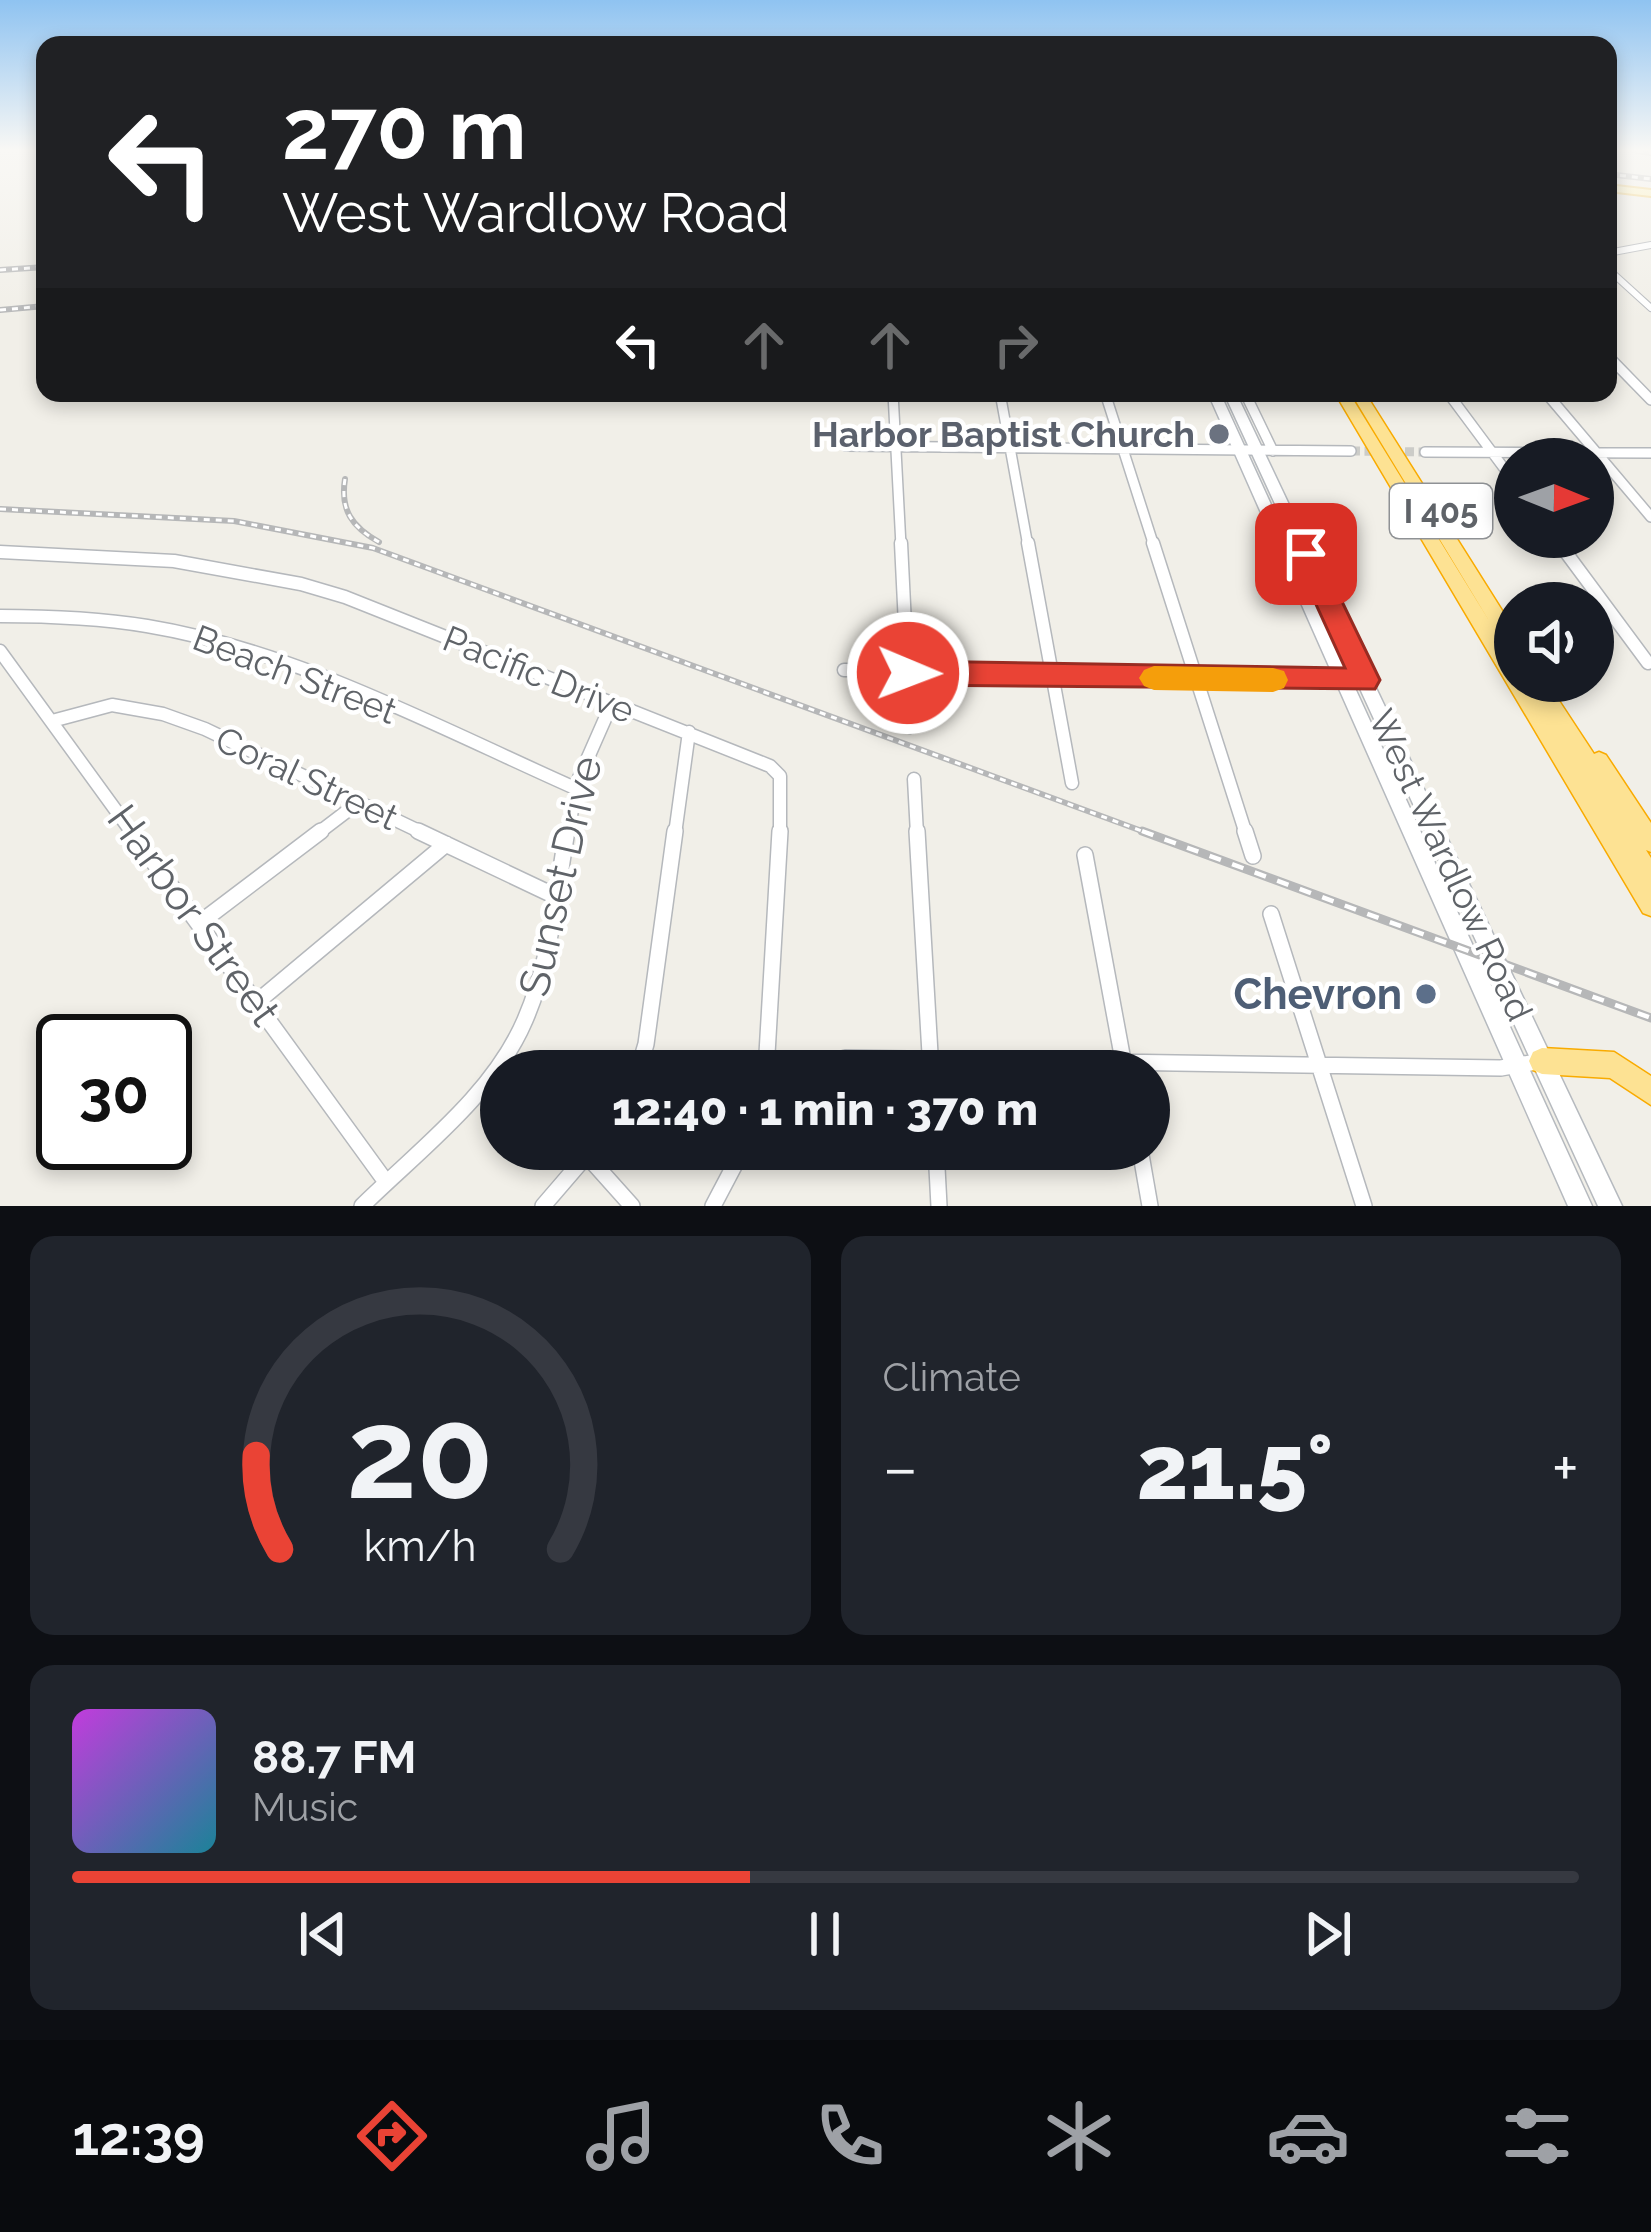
<!DOCTYPE html>
<meta charset="utf-8">
<style>
:root{--surface:#171b24;--page:#20242c;--text:#f1f3f6;--muted:#9ea1a6;--line:#363941;--accent:#ea4335}
body{margin:0;font-family:Raleway,sans-serif;background:var(--page);color:var(--text);height:100vh;display:flex;flex-direction:column;font-size:45px;white-space:nowrap}
*{box-sizing:border-box;margin:0}
p{font-size:39px;color:var(--muted)}
.icon{flex:none;width:66px;height:66px;fill:none;stroke:currentColor;stroke-width:2;stroke-linecap:round;stroke-linejoin:round}
.map{position:relative;height:1206px;overflow:hidden}
.panel{display:flex;flex-direction:column;gap:30px;padding:30px;background:#0d0f14;flex:1}
.panel>*{flex:none}
.hud{position:absolute;left:36px;top:36px;width:1581px;height:366px;border-radius:24px;box-shadow:0 6px 18px #0003;background:#202124;color:#fff;overflow:hidden}
.needle{width:78px;rotate:91deg}
.tools{position:absolute;left:1494px;top:438px;display:grid;gap:24px}
.tools a{display:grid;place-items:center;width:120px;height:120px;border-radius:50%;background:var(--surface);box-shadow:0 6px 18px #0003;font-size:60px}
.speed{position:absolute;left:36px;top:1014px;display:flex;gap:24px;font-size:60px;font-weight:700;text-align:center}
.speed>*{display:grid;place-content:center;width:156px;height:156px;border-radius:50%;background:var(--surface);box-shadow:0 6px 18px #0003;line-height:1}
.speed .limit{border:6px solid #111;border-radius:18px;background:#fff;color:#111}
.pin{position:absolute;display:grid;place-items:center;width:102px;height:102px;color:#fff;margin:-51px;border-radius:24px;box-shadow:0 6px 18px #0006}
.me{position:absolute;width:132px;margin:-66px;rotate:91deg;stroke-linejoin:round;filter:drop-shadow(0 0 9px #0008)}
.turn{display:flex;align-items:center;gap:42px;height:252px;padding:0 48px;font-size:54px}
.turn .icon{width:156px;height:156px;stroke-width:2.5}
.turn b{display:block;font-size:84px;line-height:102px}
.lanes{display:flex;align-items:center;height:114px;padding:0 48px;background:#0003;justify-content:center;gap:60px;direction:ltr}
.lanes .off{opacity:.35}
.big{font-size:90px;font-weight:800;line-height:1.1}
.panel .widget{flex:1;display:flex;flex-direction:column;justify-content:center;gap:18px;min-width:0;padding:0 42px;border-radius:24px;background:var(--page)}
.panel .dial{align-items:center;gap:0}
.dial svg{height:312px;overflow:visible;fill:none;stroke:var(--line);stroke-width:7;stroke-linecap:round;text-anchor:middle}
.dial text{fill:var(--text);stroke:none}
.song{display:flex;align-items:center;gap:36px}
.cover{width:144px;height:144px;border-radius:18px;background:linear-gradient(135deg,hsl(290 70% 55%),hsl(190 70% 35%))}
.played{height:12px;border-radius:6px;background:linear-gradient(90deg,var(--accent) 45%,var(--line) 45%)}
.keys{display:flex;justify-content:space-around;direction:ltr}
.heat{display:flex;justify-content:space-between;align-items:center;font-size:66px;direction:ltr}
.panel .tiles{flex:1;display:grid;gap:30px;grid-template-columns:1fr 1fr}
.widget:last-child{grid-column:span 2}
.trip{position:absolute;left:480px;top:1050px;width:690px;height:120px;border-radius:60px;background:var(--surface);box-shadow:0 6px 18px #0003;font-weight:800;line-height:120px;text-align:center}
.tab-bar{display:flex;height:192px;justify-content:space-around;align-items:center;background:#090b0e;color:var(--muted)}
.tab-bar .icon{width:84px;height:84px}
.tab-bar .current{color:var(--accent)}
.tab-bar b{font-size:54px;color:var(--text)}
.map>svg:first-child{display:block}
.lines{fill:none;stroke-linecap:round;stroke-linejoin:round}
.street-tunnel{stroke:#ccccc8;stroke-width:9;stroke-dasharray:9 4.5;stroke-linecap:butt}
.street-far3-casing{stroke:#b5b8bc;stroke-width:8}
.street-far2-casing{stroke:#b5b8bc;stroke-width:12}
.street-far1-casing{stroke:#b5b8bc;stroke-width:15}
.street-casing{stroke:#b5b8bc;stroke-width:18}
.secondary-casing{stroke:#b6babf;stroke-width:3}
.primary-casing{stroke:#f2c960;stroke-width:4}
.highway-casing{stroke:#f9ab00;stroke-width:3}
.street-far3{stroke:#fff;stroke-width:6}
.street-far2{stroke:#fff;stroke-width:9}
.street-far1{stroke:#fff;stroke-width:12}
.street{stroke:#fff;stroke-width:15}
.secondary{fill:#fff;fill-rule:evenodd}
.primary{fill:#fff2af;fill-rule:evenodd}
.highway{fill:#fde293;fill-rule:evenodd}
.rail-far1-casing{stroke:#b6b7b8;stroke-width:6}
.rail-casing{stroke:#b6b7b8;stroke-width:9}
.rail-far1{stroke:#fff;stroke-width:3;stroke-dasharray:6;stroke-linecap:butt}
.rail{stroke:#fff;stroke-width:4.5;stroke-dasharray:12;stroke-linecap:butt}
.route{fill:#ea4335;stroke:#982c22;stroke-width:3}
.slow{fill:#f59e0b}
.worship-dot{fill:#6b7280;stroke:#fff;stroke-width:4.5}
.service-dot{fill:#5c6f8a;stroke:#fff;stroke-width:4.5}
.labels{text-anchor:middle;stroke-width:9;stroke-linejoin:round;paint-order:stroke}
.shield{fill:#fff;stroke:#8f9295;stroke-width:3}
.shield-label{font-size:33px;font-weight:bold;fill:#5f6368}
.worship-label{font-size:36px;font-weight:bold;fill:#5b616d;stroke:#fff;text-anchor:end}
.street-label{font-size:36px;fill:#5f6368;stroke:#fff}
.near-street-label{font-size:42px;fill:#5f6368;stroke:#fff}
.near-service-label{font-size:42px;font-weight:bold;fill:#4e5e75;stroke:#fff;text-anchor:end}
</style>
<div class="map">
<svg width="1651" height="1206" viewBox="0 0 1651 1206">
<rect width="100%" height="100%" fill="#f1efe8"/>
<g class="lines">
<path class="street-tunnel" d="M1351,451l74,1"/>
<g class="street-far3-casing">
<path id="street-far3" d="M1608,253l43,-8
M1608,269l43,39"/>
</g>
<g class="street-far2-casing">
<path id="street-far2" d="M1608,356l43,44
M893,393l8,153
M1000,393l28,153
M1105,393l49,153
M1245,393l28,58
M1448,393l67,90
M1546,393l105,124
M846,446l505,5
M1425,452l226,1
M1555,537l6,9"/>
</g>
<g class="street-far1-casing">
<path id="street-far1" d="M901,543l9,184
M1028,543l44,240
M1153,543l93,291
M1559,543l89,120
M0,552l174,9 127,23 44,13 425,169 10,10v58
M0,616c50,0 98,2 147,10 151,25 292,102 430,163
M0,651l133,183
M844,670l521,10
M52,721l60,-16 51,9 42,15 220,105
M914,779l3,55
M317,834l42,-32
M567,834l12,-56 33,-75
M675,834l14,-102"/>
</g>
<g class="street-casing">
<path id="street" d="M131,831l255,351
M418,831l137,65
M917,831l14,240
M1245,831l8,25
M1085,855l40,216
M1271,914l93,292
M201,922l120,-91
M257,1002l189,-158
M845,1058l656,10 41,-7
M638,1071l8,-27 29,-213
M766,1071l14,-240
M581,1149l51,57
M936,1149l3,57
M1140,1149l10,57
M362,1206c57,-56 131,-111 163,-186 26,-60 31,-126 42,-189
M543,1206l49,-57
M713,1206l30,-57"/>
</g>
<g class="secondary-casing">
<path id="secondary" d="M1208,393h12l372,813h-24z
M1224,393h12l386,813h-24z"/>
</g>
<g class="primary-casing">
<path id="primary" d="M1608,185l43,5v6l-43,-5z"/>
</g>
<g class="highway-casing">
<path id="highway" d="M1335,393h14l166,270v18h31l48,73 5,-2 7,3 45,68v29l-5,-2 5,8v58l-8,-3z
M1351,393h14l150,238v23l-7,-2z
M1542,1048l72,4 37,24v29l-41,-27 -68,-4 -9,-4 -4,-9 4,-9z"/>
</g>
<use href="#street-far3" class="street-far3"/>
<use href="#street-far2" class="street-far2"/>
<use href="#street-far1" class="street-far1"/>
<use href="#street" class="street"/>
<use href="#secondary" class="secondary"/>
<use href="#primary" class="primary"/>
<use href="#highway" class="highway"/>
<g class="rail-far1-casing">
<path id="rail-far1" d="M1637,151l14,2
M1608,174l43,5
M0,270l45,-3
M0,310l45,-4
M345,479c-5,31 7,48 34,63
M0,509l234,12 139,27 777,286"/>
</g>
<g class="rail-casing">
<path id="rail" d="M1142,831l509,187"/>
</g>
<use href="#rail-far1" class="rail-far1"/>
<use href="#rail" class="rail"/>
</g>
<linearGradient id="sky" x2="0" y2="1"><stop stop-color="#8fc3f1"/><stop offset="0.47" stop-color="#f9f8f5"/><stop offset="1" stop-color="#f9f8f5" stop-opacity="0"/></linearGradient>
<rect width="1651" height="320" fill="url(#sky)"/>
<path class="route" d="M1306,545l13,9 61,126 -5,9 -467,-4 -11,-3 -4,-9 4,-8 11,-4 437,7 -52,-114z"/>
<path class="slow" d="M1154,666l119,2 11,3 4,9 -4,8 -11,4 -119,-2 -10,-4 -5,-8 5,-8z"/>
<circle class="worship-dot" cx="1219" cy="434" r="12"/>
<circle class="service-dot" cx="1426" cy="994" r="12"/>
<g class="labels">
<rect class="shield" x="1390" y="484" width="102" height="54" rx="9"/>
<g class="shield-label">
<text x="1441" y="523">I 405</text>
</g>
<g class="worship-label">
<text x="1195" y="447">Harbor Baptist Church</text>
</g>
<g class="street-label">
<text transform="translate(295 674) rotate(21)" y="13">Beach Street</text>
<text transform="translate(539 674) rotate(22)" y="13">Pacific Drive</text>
<text transform="translate(307 778) rotate(25)" y="13">Coral Street</text>
<text transform="translate(1451 865) rotate(65)" y="13">West Wardlow Road</text>
</g>
<g class="near-street-label">
<text transform="translate(560 876) rotate(-77)" y="15">Sunset Drive</text>
<text transform="translate(194 915) rotate(54)" y="15">Harbor Street</text>
</g>
<g class="near-service-label">
<text x="1402" y="1009">Chevron</text>
</g>
</g>
</svg>
<div class="tools">
<a><svg class="needle" viewBox="-14 -14 28 28"><path d="M0-13l5 13h-10z" fill="#e53935"/><path d="M0 13l5-13h-10z" fill="#9ea1a6"/></svg></a>
<a><svg class="icon" aria-label="sound" viewBox="0 0 24 24"><path d="M4 9h4l5-4v14l-5-4H4zM17 9q2 3 0 6"/></svg></a>
</div>
<div class="speed"><div class="limit">30</div></div>
<div class="pin" style="left:1306px;top:554px;background:#d93025"><svg class="icon" aria-label="arrive" viewBox="0 0 24 24"><path d="M6 21V4h12l-3 4 3 4H6"/></svg></div>
<svg class="me" style="left:908px;top:673px" viewBox="-20 -20 40 40"><circle r="17" fill="#ea4335" stroke="#fff" stroke-width="3"/><path d="M0-11L8 9 0 5-8 9z" fill="#fff"/></svg>
<div class="trip">12:40 · 1 min · 370 m</div>
<div class="hud">
<div class="turn"><svg class="icon" aria-label="left" viewBox="0 0 24 24"><path d="M17 20v-9H6M10 6l-5 5 5 5"/></svg><div><b>270 m</b>West Wardlow Road</div></div>
<div class="lanes"><svg class="icon" aria-label="left" viewBox="0 0 24 24"><path d="M17 20v-9H6M10 6l-5 5 5 5"/></svg><svg class="icon off" aria-label="ahead" viewBox="0 0 24 24"><path d="M12 20V5M6 11l6-6 6 6"/></svg><svg class="icon off" aria-label="ahead" viewBox="0 0 24 24"><path d="M12 20V5M6 11l6-6 6 6"/></svg><svg class="icon off" aria-label="right" viewBox="0 0 24 24"><path d="M7 20v-9h11M14 6l5 5-5 5"/></svg></div>
</div>
</div>
<section class="panel">
<div class="tiles">
<div class="widget dial"><svg viewBox="0 0 100 80">
<path d="M14 69A42 42 0 1 1 86 69"/>
<path d="M14 69A42 42 0 0 1 8 45" stroke="#ea4335"/>
<text x="50" y="56" font-size="32" font-weight="700">20</text>
<text x="50" y="72" font-size="11">km/h</text>
</svg></div>
<div class="widget"><p>Climate</p>
<div class="heat"><a>−</a><b class="big">21.5°</b><a>+</a></div>
</div>
<div class="widget">
<div class="song"><i class="cover"></i><div><b>88.7 FM</b><p>Music</p></div></div>
<div class="played"></div>
<div class="keys"><svg class="icon" aria-label="previous" viewBox="0 0 24 24"><path d="M18 5L8 12l10 7zM5 5v14"/></svg><svg class="icon" aria-label="pause" viewBox="0 0 24 24"><path d="M8 5v14M16 5v14"/></svg><svg class="icon" aria-label="next" viewBox="0 0 24 24"><path d="M6 5l10 7-10 7zM19 5v14"/></svg></div>
</div>
</div>
</section>
<nav class="tab-bar">
<b>12:39</b>
<svg class="icon current" aria-label="directions" viewBox="0 0 24 24"><path d="M12 3l9 9-9 9-9-9zM9 14v-3h6M13 9l2 2-2 2"/></svg>
<svg class="icon" aria-label="music" viewBox="0 0 24 24"><path d="M9 18V5l10-2v13"/><circle cx="6" cy="18" r="3"/><circle cx="16" cy="16" r="3"/></svg>
<svg class="icon" aria-label="phone" viewBox="0 0 24 24"><path d="M5 4h4l2 5-3 2q2 4 5 5l2-3 5 2v4C11 20 4 13 5 4z"/></svg>
<svg class="icon" aria-label="climate" viewBox="0 0 24 24"><path d="M12 3v18M4 7l16 10M4 17L20 7"/></svg>
<svg class="icon" aria-label="car" viewBox="0 0 24 24"><path d="M5 17H2v-5l4-1 3-4h7l3 4 3 1v5h-3M9 17h6M6 11h13"/><circle cx="7" cy="17" r="2"/><circle cx="17" cy="17" r="2"/></svg>
<svg class="icon" aria-label="filters" viewBox="0 0 24 24"><path d="M4 7h16M4 17h16"/><circle cx="9" cy="7" r="2"/><circle cx="15" cy="17" r="2"/></svg>
</nav>
